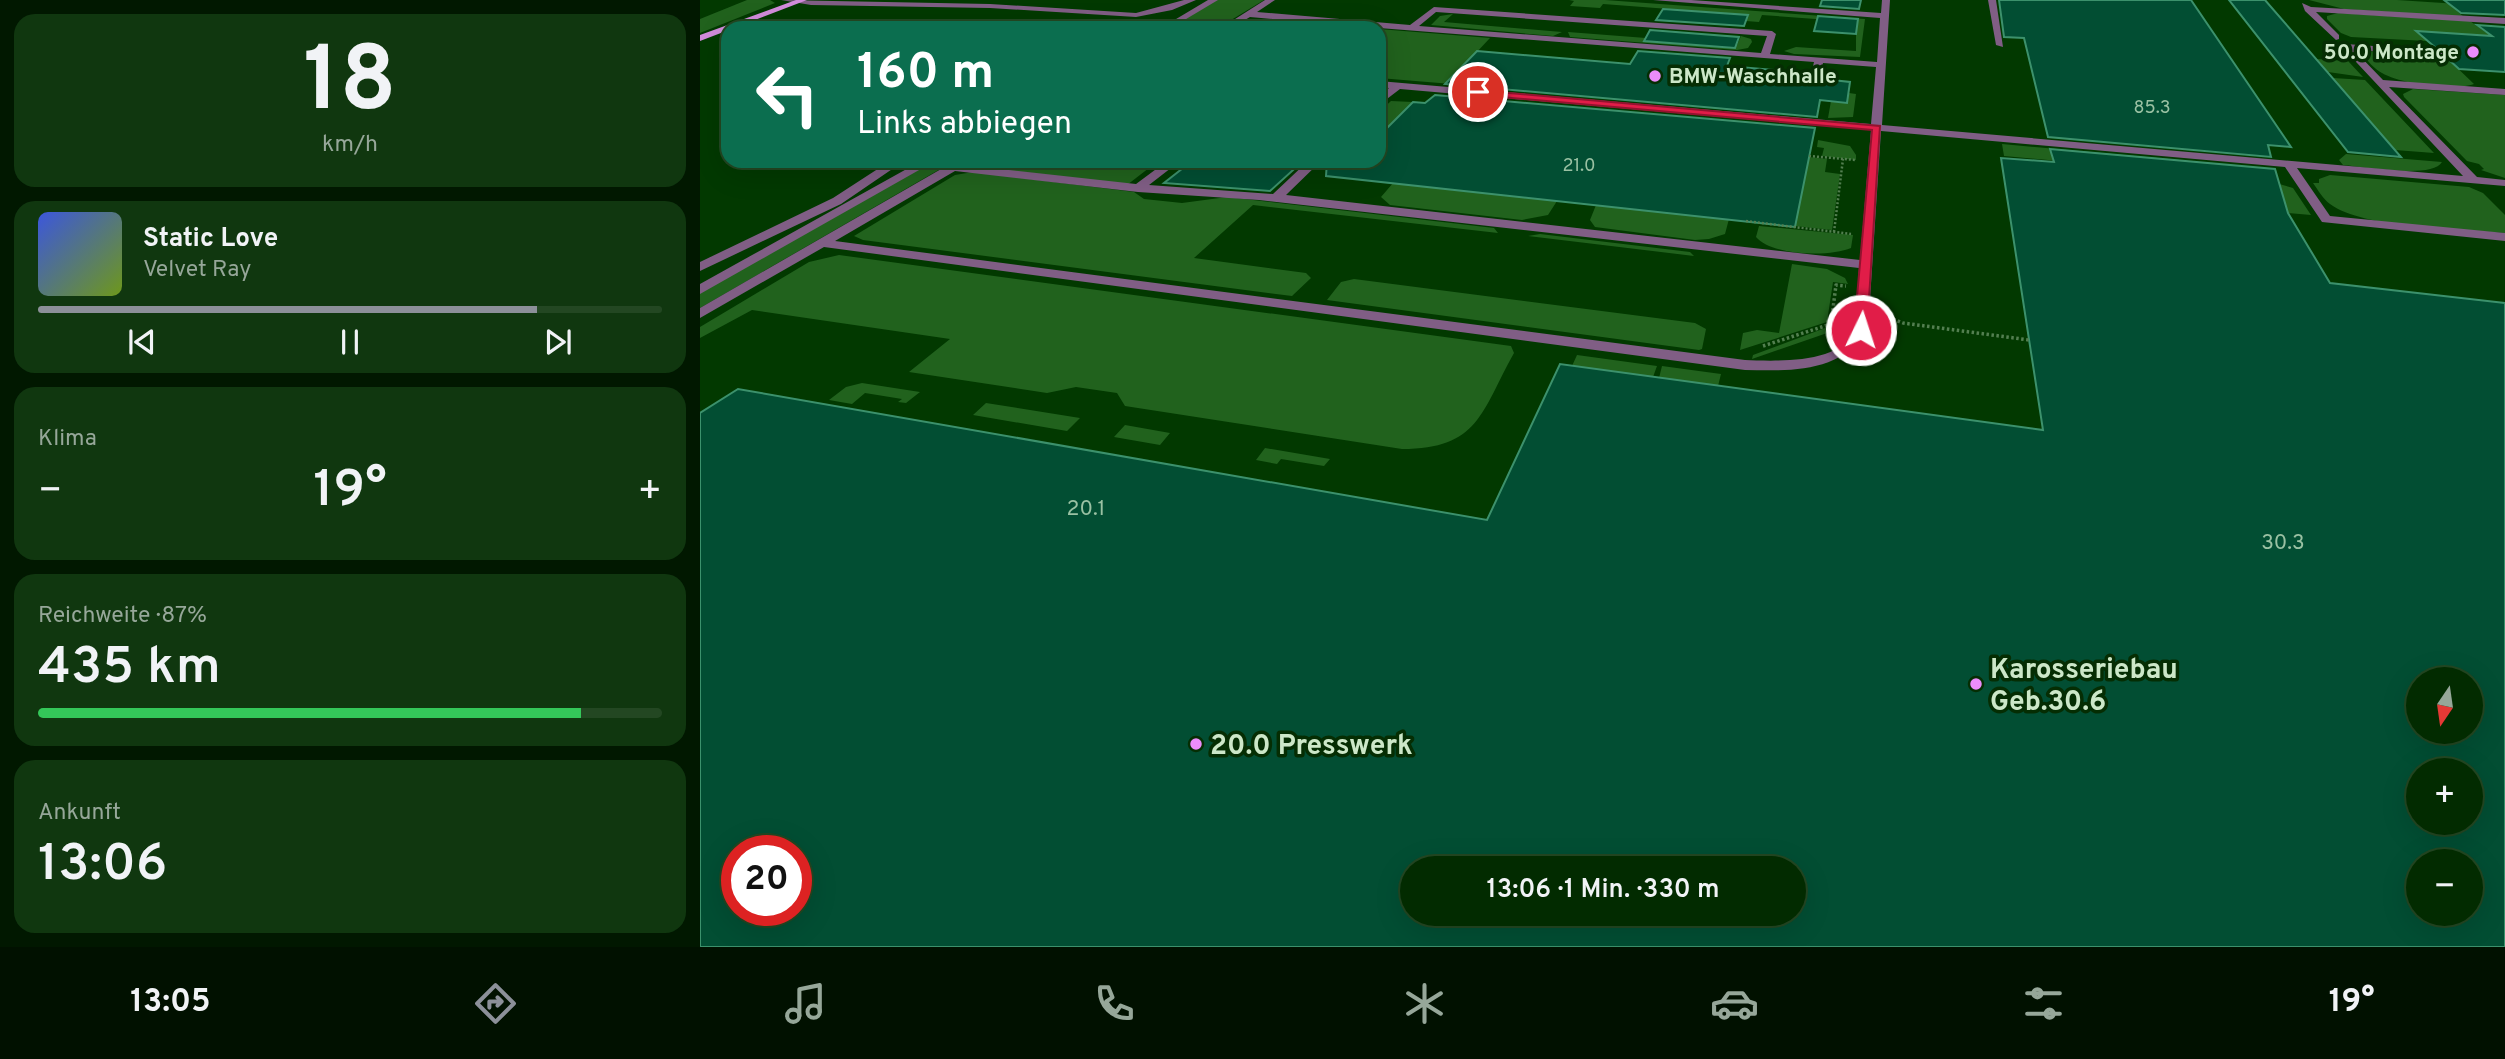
<!DOCTYPE html>
<html lang="de">
<meta charset="utf-8">
<style>
:root{--surface:#022b00;--page:#10370f;--text:#f1f3f6;--muted:#96a799;--line:#234722;--accent:#8c9099}
body{margin:0;font-family:Overpass,sans-serif;background:var(--page);color:var(--text);height:100vh;display:flex;flex-direction:column;font-size:26px;white-space:nowrap}
*{box-sizing:border-box;margin:0}
p{font-size:23px;color:var(--muted)}
.icon{flex:none;width:38px;height:38px;fill:none;stroke:currentColor;stroke-width:2;stroke-linecap:round;stroke-linejoin:round}
.map{position:relative;flex:1;overflow:hidden}
.sheet{display:flex;flex-direction:column;gap:14px;padding:14px;background:#011800;width:700px}
.sheet>*{flex:none}
.guide{position:absolute;left:21px;top:21px;width:665px;height:147px;border-radius:21px;box-shadow:0 7px 28px #0002,0 0 0 2px var(--line);background:#0b6e4f;color:#fff;overflow:hidden}
.needle{width:46px;rotate:193deg}
.buttons{position:absolute;left:1706px;top:667px;display:grid;gap:14px}
.buttons a{display:grid;place-items:center;width:77px;height:77px;border-radius:50%;background:var(--surface);box-shadow:0 7px 28px #0002,0 0 0 2px var(--line);font-size:35px}
.speed{position:absolute;left:21px;top:835px;display:flex;gap:14px;font-size:35px;font-weight:700;text-align:center}
.speed>*{display:grid;place-content:center;width:91px;height:91px;border-radius:50%;background:var(--surface);box-shadow:0 7px 28px #0002,0 0 0 2px var(--line);line-height:1}
.speed .limit{border:10px solid #d22;background:#fff;color:#111}
.pin{position:absolute;display:grid;place-items:center;width:60px;height:60px;color:#fff;margin:-30px;border:4px solid #fff;border-radius:50%;box-shadow:0 2px 7px #0007}
.me{position:absolute;width:77px;margin:-38px;rotate:4deg;stroke-linejoin:round;filter:drop-shadow(0 0 5px #0008)}
.turn{display:flex;align-items:center;gap:24px;height:147px;padding:0 21px;font-size:32px}
.turn .icon{width:91px;height:91px;stroke-width:2.5}
.turn b{display:block;font-size:49px;line-height:60px}
.big{font-size:52px;font-weight:600;line-height:1.1}
.sheet .card{flex:1;display:flex;flex-direction:column;justify-content:center;gap:10px;min-width:0;padding:0 24px;border-radius:21px;background:var(--page)}
.sheet .dial{align-items:center;gap:0}
.dial b{font-size:91px;line-height:1}
.song{display:flex;align-items:center;gap:21px}
.cover{width:84px;height:84px;border-radius:10px;background:linear-gradient(135deg,hsl(230 70% 55%),hsl(80 70% 35%))}
.played{height:7px;border-radius:4px;background:linear-gradient(90deg,var(--accent) 80%,var(--line) 80%)}
.keys{display:flex;justify-content:space-around;direction:ltr}
.heat{display:flex;justify-content:space-between;align-items:center;font-size:38px;direction:ltr}
.charge{height:10px;border-radius:5px;background:linear-gradient(90deg,#34c759 87%,var(--line) 0)}
.trip{position:absolute;left:700px;top:856px;width:406px;height:70px;border-radius:35px;background:var(--surface);box-shadow:0 7px 28px #0002,0 0 0 2px var(--line);font-weight:600;line-height:70px;text-align:center}
.menu{display:flex;height:112px;justify-content:space-around;align-items:center;background:#011100;color:var(--muted)}
.menu .icon{width:49px;height:49px}
.menu .on{color:var(--accent)}
.menu b{font-size:32px;color:var(--text)}
main{display:flex;flex:1;min-height:0}
.map>svg:first-child{display:block}
.green{fill:#21621d}
.building{fill:#024e33;stroke:#3c916c;stroke-width:2;fill-rule:evenodd}
.lines{fill:none;stroke-linecap:round;stroke-linejoin:round}
.path-far1{stroke:#537f50;stroke-width:2.5;stroke-dasharray:2 2;stroke-linecap:butt}
.path{stroke:#537f50;stroke-width:3.5;stroke-dasharray:2.5 2.5;stroke-linecap:butt}
.minor{fill:#805e85;fill-rule:evenodd}
.major{fill:#d18cdb;fill-rule:evenodd}
.route{fill:#e11d48;stroke:#92132f;stroke-width:2}
.poi-dot{fill:#ec8cfb;stroke:#052d03;stroke-width:2.5}
.labels{text-anchor:middle;stroke-width:7;stroke-linejoin:round;paint-order:stroke}
.far-number-label{font-size:18px;fill:#9ac1a3}
.far-poi-label{font-size:21px;font-weight:bold;fill:#cce7c8;stroke:#052d03;text-anchor:end}
.number-label{font-size:21px;fill:#9ac1a3}
.near-poi-label{font-size:28px;font-weight:bold;fill:#cce7c8;stroke:#052d03;text-anchor:start}
</style>
<main>
<section class="sheet">
<div class="card dial"><b>18</b><p>km/h</p></div>
<div class="card">
<div class="song"><i class="cover"></i><div><b>Static Love</b><p>Velvet Ray</p></div></div>
<div class="played"></div>
<div class="keys"><svg class="icon" aria-label="previous" viewBox="0 0 24 24"><path d="M18 5L8 12l10 7zM5 5v14"/></svg><svg class="icon" aria-label="pause" viewBox="0 0 24 24"><path d="M8 5v14M16 5v14"/></svg><svg class="icon" aria-label="next" viewBox="0 0 24 24"><path d="M6 5l10 7-10 7zM19 5v14"/></svg></div>
</div>
<div class="card"><p>Klima</p>
<div class="heat"><a>−</a><b class="big">19°</b><a>+</a></div>
</div>
<div class="card"><p>Reichweite · 87%</p><b class="big">435 km</b><div class="charge"></div></div>
<div class="card"><p>Ankunft</p><b class="big">13:06</b></div>
</section>
<div class="map">
<svg width="1805" height="947" viewBox="0 0 1805 947">
<rect width="100%" height="100%" fill="#023900"/>
<path class="green" d="M47,0h23l5,3 -75,30v-14z
M511,0h53l-46,28h-57z
M869,0h36l260,19 -5,38 -66,-3 -10,-3 12,-4 60,4v-29l-94,-7 -3,7 -13,-1 2,-6 -145,-11 -3,4 -30,-2 4,-5z
M1609,0h88l108,7v2l-54,-3 13,11 -120,-8z
M1638,13l132,8 15,11 20,2v3l-88,-6 10,10 -76,-4 -10,-4 -14,-14v-3z
M753,14l-9,8 118,10 -9,4 -122,-11 9,-9z
M679,29l111,9 -30,32 40,18 -121,-10z
M868,32l169,13 4,-9 10,3 1,3 -4,6 -11,2 -167,-13z
M1666,51l81,7 27,26c-20,7 -74,0 -92,-11 -8,-4 -14,-12 -20,-19z
M1617,59l31,2 15,16 -35,-5z
M1633,78l32,2 69,73 -39,-3z
M1713,89l92,6v83l-24,-8 3,-1 -5,-5 -12,-3 -63,-64 -1,-3z
M1149,93l7,1 -3,23 -25,1 3,-17 15,2z
M691,101l22,1 -34,34v-24z
M1118,140l32,6 6,9v5l-34,-4 2,-8 -7,-1z
M1302,144l178,16 2,6 -91,-2 -87,-8z
M1646,154l96,8c-9,17 -77,5 -99,3l-4,-5z
M1109,157l18,2 -2,13 15,2 -8,56 -37,-4z
M223,161h31l-254,147v-22z
M279,161h179l-31,24 -147,-17 -5,-3z
M273,172l161,20 10,7 38,4 45,-6 267,31 4,5 -245,-28 -59,53 112,15 5,5 -19,18 -429,-56 -9,-4 101,-61z
M1630,175l139,12 14,6 22,22v18c-44,-4 -141,-4 -175,-29 -7,-5 -12,-14 -17,-21h6v-4z
M1569,181l24,7 18,27 -23,-2z
M693,183l164,18 -9,14 -26,5 -132,-15 -9,-8z
M896,205l133,14 -4,15 -16,5 -14,1 -100,-13 -5,-7z
M1059,226l94,9 -2,13c-21,9 -79,8 -95,-11z
M840,234l150,18 4,4 -166,-20z
M139,255l672,91 3,7c-33,59 -35,96 -112,96l-277,-43 -8,-13 -41,-6 -29,6 -138,-21 41,-33 -198,-29 -52,28v-11l109,-65z
M1092,264l35,5 18,9 3,6 -15,-2 -6,40 -87,28 3,-17 14,-3 22,3z
M654,279l341,44 11,6 -4,20 -3,1 -372,-50 14,-18z
M1134,321l10,2 -11,8 -81,28 1,-4 80,-30z
M877,355l80,11 -4,11 -81,-11z
M962,366l59,8 -3,12 -59,-8z
M162,383l58,9 -14,11 -8,-1 4,-3 -37,-6 -13,11 -23,-4 17,-13z
M286,403l94,15 -13,13 -94,-16z
M425,425l45,8 -10,12 -46,-8z
M565,448l65,11 -6,7 -43,-7 -4,5 -21,-4z"/>
<path class="building" d="M1122,0h39l-2,9 -39,-3z
M1299,0h192l100,147 -23,-2 3,12 -223,-20 -24,-99 -20,-1z
M1529,0h36l136,157 -53,-5z
M1744,0h61v15l-44,-2z
M963,9l85,6 -4,11 -88,-6z
M1118,16l40,3 -2,15 -42,-3z
M1777,25l28,2v45l-46,-3 -12,-11v-8l-11,-2 -20,-17 76,5z
M950,30l89,7 -4,11 -91,-7z
M777,51l153,13 8,-13 92,7 -3,8 81,7 -2,5 8,6 9,-5 27,3 -3,21 -27,-3 -3,17 -372,-33z
M735,95l380,33 -20,99 -469,-51 1,-15h52v-25l34,-34 12,1z
M1350,149l225,20 13,44 42,70 175,20v644h-1805v-534l38,-24 749,131 73,-156 483,66 -42,-272 53,4zM1718,679h53v53h-53zM1718,770h53v52h-53zM37,850h59v60h-59zM1718,861h53v53h-53zM712,868h382v46h-382z
M492,161h111l-33,30 -106,-8z"/>
<g class="lines">
<path class="path-far1" d="M1109,156l47,4
M1046,221l105,13
M1134,232l9,-73"/>
<path class="path" d="M1184,307l9,12 10,4 126,17
M1063,346l68,-22 5,-39 10,1"/>
<path class="minor" d="M81,0l209,4 146,9 48,-13h12l-24,10 -36,7 -146,-9 -179,-3z
M508,0h10l-47,28h-10z
M565,0h10l-18,12 153,13 24,-18 338,24 4,3 -6,20 107,8 3,-44 -227,-18h38l190,13 1,-13h8l-8,125 581,51 -121,-129 4,-3 96,7 3,1v4l-91,-6 29,30 122,9v6l-116,-8 88,90 28,3v6l-208,-18 33,48 175,17v8l-183,-19 -37,-55 -404,-36 -13,199c-28,43 -76,41 -123,40l-921,-123 -124,71v-10l255,-147h14l-5,4 172,19 31,-23h13l-31,24 124,9 35,-33h13l-35,34 574,65 11,-130 -471,-41 -21,16v-8l10,-9 -10,-1v-6l492,43 5,-57 -53,-4 -3,16 -5,3 -5,-3 4,-17 -435,-34h-31l2,-2 -100,-9 -19,11h-10zM736,12l331,24 -6,17 -342,-27zM255,171l183,21 121,8 600,68c-2,19 0,42 -5,60 -10,37 -80,33 -109,32l-910,-119z
M1288,0h8l7,47 -7,-2z
M1602,3l9,4 194,11v6l-189,-12 23,23v4l-3,1 -31,-29z
M190,161h14l-63,43 -141,67v-9l133,-64z
M221,161h14l-235,133v-10z"/>
<path class="major" d="M96,0h11l-107,41v-6z"/>
</g>
<path class="route" d="M775,90l405,36 -13,204 -6,4 -7,-4 18,-200 -394,-35 -3,-1z"/>
<g class="poi-dot">
<circle cx="1773" cy="52" r="7"/>
<circle cx="955" cy="76" r="7"/>
<circle cx="1276" cy="684" r="7"/>
<circle cx="496" cy="744" r="7"/>
</g>
<g class="labels">
<g class="far-number-label">
<text x="1452" y="113">85.3</text>
<text x="879" y="171">21.0</text>
</g>
<g class="far-poi-label">
<text x="1759" y="59">50.0 Montage</text>
<text x="969" y="83" text-anchor="start">BMW-Waschhalle</text>
</g>
<g class="number-label">
<text x="386" y="515">20.1</text>
<text x="1583" y="549">30.3</text>
</g>
<g class="near-poi-label">
<text x="1290" y="678">Karosseriebau<tspan x="1290" dy="32">Geb.30.6</tspan></text>
<text x="510" y="754">20.0 Presswerk</text>
</g>
</g>
</svg>
<div class="buttons">
<a><svg class="needle" viewBox="-14 -14 28 28"><path d="M0-13l5 13h-10z" fill="#e53935"/><path d="M0 13l5-13h-10z" fill="#96a799"/></svg></a>
<a>+</a>
<a>−</a>
</div>
<div class="speed"><div class="limit">20</div></div>
<div class="pin" style="left:778px;top:92px;background:#d93025"><svg class="icon" aria-label="arrive" viewBox="0 0 24 24"><path d="M6 21V4h12l-3 4 3 4H6"/></svg></div>
<svg class="me" style="left:1161px;top:330px" viewBox="-20 -20 40 40"><circle r="17" fill="#e11d48" stroke="#fff" stroke-width="3"/><path d="M0-11L8 9 0 5-8 9z" fill="#fff"/></svg>
<div class="trip">13:06 · 1 Min. · 330 m</div>
<div class="guide">
<div class="turn"><svg class="icon" aria-label="left" viewBox="0 0 24 24"><path d="M17 20v-9H6M10 6l-5 5 5 5"/></svg><div><b>160 m</b>Links abbiegen</div></div>
</div>
</div>
</main>
<nav class="menu">
<b>13:05</b>
<svg class="icon on" aria-label="directions" viewBox="0 0 24 24"><path d="M12 3l9 9-9 9-9-9zM9 14v-3h6M13 9l2 2-2 2"/></svg>
<svg class="icon" aria-label="music" viewBox="0 0 24 24"><path d="M9 18V5l10-2v13"/><circle cx="6" cy="18" r="3"/><circle cx="16" cy="16" r="3"/></svg>
<svg class="icon" aria-label="phone" viewBox="0 0 24 24"><path d="M5 4h4l2 5-3 2q2 4 5 5l2-3 5 2v4C11 20 4 13 5 4z"/></svg>
<svg class="icon" aria-label="climate" viewBox="0 0 24 24"><path d="M12 3v18M4 7l16 10M4 17L20 7"/></svg>
<svg class="icon" aria-label="car" viewBox="0 0 24 24"><path d="M5 17H2v-5l4-1 3-4h7l3 4 3 1v5h-3M9 17h6M6 11h13"/><circle cx="7" cy="17" r="2"/><circle cx="17" cy="17" r="2"/></svg>
<svg class="icon" aria-label="filters" viewBox="0 0 24 24"><path d="M4 7h16M4 17h16"/><circle cx="9" cy="7" r="2"/><circle cx="15" cy="17" r="2"/></svg>
<b>19°</b>
</nav>
